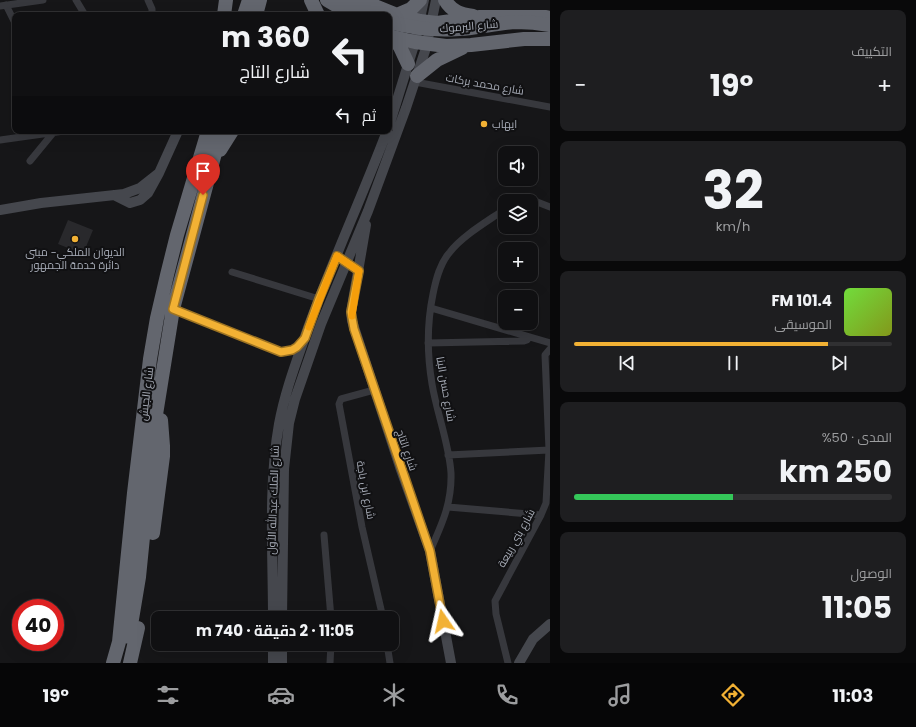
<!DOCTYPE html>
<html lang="ar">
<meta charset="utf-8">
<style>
:root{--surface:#101012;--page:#1e1e20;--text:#f1f3f6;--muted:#9c9d9f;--line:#303032;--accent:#f2b134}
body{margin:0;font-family:Poppins,Cairo,sans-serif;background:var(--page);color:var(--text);direction:rtl;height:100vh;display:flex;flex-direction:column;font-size:15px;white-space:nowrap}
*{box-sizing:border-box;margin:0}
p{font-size:13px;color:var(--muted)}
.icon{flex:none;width:22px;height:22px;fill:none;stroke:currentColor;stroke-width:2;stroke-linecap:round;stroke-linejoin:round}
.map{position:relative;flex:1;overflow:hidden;direction:ltr}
.side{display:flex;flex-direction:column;gap:10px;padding:10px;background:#09090a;width:366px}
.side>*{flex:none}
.top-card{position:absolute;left:12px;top:12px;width:380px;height:122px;border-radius:8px;box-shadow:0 4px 16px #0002,0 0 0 1px var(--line);direction:rtl;background:#101012;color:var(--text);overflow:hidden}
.fabs{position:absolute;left:498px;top:146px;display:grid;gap:8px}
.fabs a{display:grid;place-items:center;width:40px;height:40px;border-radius:8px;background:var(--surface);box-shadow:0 4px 16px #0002,0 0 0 1px var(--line);font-size:20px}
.speed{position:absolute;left:12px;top:599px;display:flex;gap:8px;font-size:20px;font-weight:700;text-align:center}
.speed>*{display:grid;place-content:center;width:52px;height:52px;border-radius:50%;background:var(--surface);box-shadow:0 4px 16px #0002,0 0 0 1px var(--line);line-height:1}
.speed .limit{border:6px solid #d22;background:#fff;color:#111}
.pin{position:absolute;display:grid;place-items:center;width:34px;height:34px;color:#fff;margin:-41px -17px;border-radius:50% 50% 50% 0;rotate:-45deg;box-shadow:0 0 4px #0007}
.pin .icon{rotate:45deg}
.me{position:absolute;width:44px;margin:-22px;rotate:349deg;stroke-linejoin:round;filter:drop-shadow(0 0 3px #0008)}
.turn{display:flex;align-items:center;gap:14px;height:84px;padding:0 16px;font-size:18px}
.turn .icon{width:52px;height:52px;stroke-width:2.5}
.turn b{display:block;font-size:28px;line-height:34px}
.then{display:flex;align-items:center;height:38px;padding:0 16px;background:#0003;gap:8px;font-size:15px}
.big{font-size:30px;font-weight:700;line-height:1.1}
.side .widget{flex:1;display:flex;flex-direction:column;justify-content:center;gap:6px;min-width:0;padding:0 14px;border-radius:8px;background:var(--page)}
.side .dial{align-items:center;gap:0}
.dial b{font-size:52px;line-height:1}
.song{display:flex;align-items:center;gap:12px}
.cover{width:48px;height:48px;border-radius:6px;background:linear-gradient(135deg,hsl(100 70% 55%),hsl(70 70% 35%))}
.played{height:4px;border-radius:2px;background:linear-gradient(90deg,var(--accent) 80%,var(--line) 80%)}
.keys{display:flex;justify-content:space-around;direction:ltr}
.heat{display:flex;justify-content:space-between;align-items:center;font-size:22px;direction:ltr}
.charge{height:6px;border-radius:3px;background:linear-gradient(90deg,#34c759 50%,var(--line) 0)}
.trip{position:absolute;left:151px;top:611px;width:248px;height:40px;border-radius:8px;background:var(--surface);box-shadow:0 4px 16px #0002,0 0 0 1px var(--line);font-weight:700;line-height:40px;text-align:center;direction:rtl}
.tabs{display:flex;height:64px;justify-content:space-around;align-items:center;background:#060607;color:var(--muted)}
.tabs .icon{width:28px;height:28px}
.tabs .active{color:var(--accent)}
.tabs b{font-size:18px;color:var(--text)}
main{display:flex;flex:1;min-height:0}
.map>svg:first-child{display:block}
.building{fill:#29292c}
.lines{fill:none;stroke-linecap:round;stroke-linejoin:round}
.street{stroke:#37383d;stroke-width:7}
.secondary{stroke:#45474d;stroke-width:10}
.highway{stroke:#63666e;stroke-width:14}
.highway-bridge{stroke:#63666e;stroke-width:14}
.route-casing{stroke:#9d7322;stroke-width:10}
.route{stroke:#f2b134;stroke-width:7}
.slow{stroke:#f59e0b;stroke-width:7}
.poi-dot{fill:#f2b134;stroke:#111113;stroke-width:1.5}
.labels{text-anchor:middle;stroke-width:4;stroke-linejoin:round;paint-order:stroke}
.street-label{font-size:11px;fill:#a8adb8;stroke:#111113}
.poi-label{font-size:11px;fill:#a8adb8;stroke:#111113;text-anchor:start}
</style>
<main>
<section class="side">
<div class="widget"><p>التكييف</p>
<div class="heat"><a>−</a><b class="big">19°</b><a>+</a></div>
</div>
<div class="widget dial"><b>32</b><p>km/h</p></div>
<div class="widget">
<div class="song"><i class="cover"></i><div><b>101.4 FM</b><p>الموسيقى</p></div></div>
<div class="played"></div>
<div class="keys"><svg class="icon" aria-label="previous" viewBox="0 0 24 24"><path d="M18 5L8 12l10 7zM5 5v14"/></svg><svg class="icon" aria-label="pause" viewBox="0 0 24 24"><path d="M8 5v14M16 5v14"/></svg><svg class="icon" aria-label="next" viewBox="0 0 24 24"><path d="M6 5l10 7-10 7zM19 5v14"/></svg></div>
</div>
<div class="widget"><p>المدى · 50%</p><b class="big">250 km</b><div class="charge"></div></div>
<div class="widget"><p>الوصول</p><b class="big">11:05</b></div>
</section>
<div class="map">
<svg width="550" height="663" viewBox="0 0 550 663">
<rect width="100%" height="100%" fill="#161618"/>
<path class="building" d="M68,220l25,10 -10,24 -25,-10z"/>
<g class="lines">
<path class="street" d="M76,0l9,15
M148,0l4,9v6
M6,5l9,18
M0,6l43,-6
M415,82l135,25
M0,140l64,-9
M30,161l23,-28
M519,201l13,-1 18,7
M232,272l87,27
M431,308l119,35
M173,309l108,42c10,1 15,-2 21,-9
M428,343l96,-2 3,-1 2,-3
M374,390l-33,9 -2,5 23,123 21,91
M448,455l101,-5
M448,507l93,8
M324,535l7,83
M430,551c12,-27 22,-48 21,-78 -2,-30 -14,-59 -19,-89 -5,-30 -5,-61 1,-90 3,-15 7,-31 17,-42 12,-16 38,-31 55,-43
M387,644l3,19
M330,663l1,-19
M508,663l-12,-49 -1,-13 46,-86 5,-12 3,-53 -4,-95 5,-6"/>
<path class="secondary" d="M389,126l26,-84 9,-42
M114,195l16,8 10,-3 8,-7 11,-20 19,-42
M0,210l41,-7 83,-9 16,-6 19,-15
M366,225l-15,87 1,9 48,146 30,84 21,112
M273,618c0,-62 -5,-133 6,-194 6,-33 18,-64 29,-96 24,-66 54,-131 79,-197
M282,618l2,-149 5,-46 6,-24 26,-75 47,-113 38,-103 20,-60 10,-48
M273,644v19
M282,663v-19
M519,663l14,-24 17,-15"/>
<path class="highway" d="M311,0l7,15
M327,0l22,13
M342,0l28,15
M360,0l37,15 23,6 17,2 43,-6h66l4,1
M445,0c7,12 16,14 28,16
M224,15l2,-15
M244,15l5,-15
M256,15l4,-15
M397,15l14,-6 9,-9
M389,36l26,6 31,4 25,-1 53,-6h26
M393,37l7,10 8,17
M417,76l20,-16 25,-12
M220,150l12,-19
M153,533l10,-77v-10l-2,-26
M129,637l10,-60 15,-150 19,-118 48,-178
M113,663l6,-21 15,-149 16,-134 7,-41 10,-43 10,-40 31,-104
M130,663l8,-35"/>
<path class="highway-bridge" d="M389,22c23,6 46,9 70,7 19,-1 38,-6 57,-7 12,0 23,1 34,3"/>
</g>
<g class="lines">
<g class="route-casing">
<path id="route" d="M203,195l-30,114 108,43 11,-2 5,-3 8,-9 14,-39 18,-43 22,15 -8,41 3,17 76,222 13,70"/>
</g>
<use href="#route" class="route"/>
<path class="slow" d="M309,327l28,-71 22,15 -7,45"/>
</g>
<g class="poi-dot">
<circle cx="484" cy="124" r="4"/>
<circle cx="75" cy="239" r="4"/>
</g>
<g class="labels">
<g class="street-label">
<text transform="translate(469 26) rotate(-5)" y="4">شارع اليرموك</text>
<text transform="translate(485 84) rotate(10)" y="4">شارع محمد بركات</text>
<text transform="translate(446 389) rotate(80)" y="4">شارع حسن البنا</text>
<text transform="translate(146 394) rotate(-83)" y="4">شارع الجيش</text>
<text transform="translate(407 450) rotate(71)" y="4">شارع التاج</text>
<text transform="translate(366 490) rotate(79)" y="4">شارع ابن باجة</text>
<text transform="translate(273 500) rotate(-88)" y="4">شارع الملك عبدالله الأول</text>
<text transform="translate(516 538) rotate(-61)" y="4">شارع بني ربيعة</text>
</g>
<g class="poi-label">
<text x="492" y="128">ايهاب</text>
<text x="75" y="256" text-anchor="middle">الديوان الملكي- مبنى<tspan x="75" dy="13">دائرة خدمة الجمهور</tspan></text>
</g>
</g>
</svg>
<div class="fabs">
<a><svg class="icon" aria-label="sound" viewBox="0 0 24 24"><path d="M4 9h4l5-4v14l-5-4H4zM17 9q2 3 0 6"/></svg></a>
<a><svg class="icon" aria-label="layers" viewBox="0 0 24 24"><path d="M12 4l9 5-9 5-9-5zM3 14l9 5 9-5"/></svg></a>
<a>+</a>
<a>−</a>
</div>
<div class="speed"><div class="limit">40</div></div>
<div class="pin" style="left:203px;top:195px;background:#d93025"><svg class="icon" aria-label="arrive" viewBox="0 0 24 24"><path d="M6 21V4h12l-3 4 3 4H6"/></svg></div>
<svg class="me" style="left:443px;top:621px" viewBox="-20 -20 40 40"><path d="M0-17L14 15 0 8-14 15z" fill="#f2b134" stroke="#fff" stroke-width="4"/></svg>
<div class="trip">11:05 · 2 دقيقة · 740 m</div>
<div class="top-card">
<div class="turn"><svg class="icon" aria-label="left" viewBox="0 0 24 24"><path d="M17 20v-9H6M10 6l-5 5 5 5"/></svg><div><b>360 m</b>شارع التاج</div></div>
<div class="then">ثم<svg class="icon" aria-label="left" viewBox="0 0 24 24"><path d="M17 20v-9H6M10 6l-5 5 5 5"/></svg></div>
</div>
</div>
</main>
<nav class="tabs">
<b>11:03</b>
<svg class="icon active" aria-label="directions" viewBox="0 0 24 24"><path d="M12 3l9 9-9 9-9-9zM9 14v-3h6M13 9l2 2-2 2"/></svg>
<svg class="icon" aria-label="music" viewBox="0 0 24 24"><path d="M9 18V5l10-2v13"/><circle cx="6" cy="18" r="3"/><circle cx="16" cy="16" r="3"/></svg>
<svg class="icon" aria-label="phone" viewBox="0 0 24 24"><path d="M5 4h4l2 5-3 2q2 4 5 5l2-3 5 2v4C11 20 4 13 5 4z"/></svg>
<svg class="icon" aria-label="climate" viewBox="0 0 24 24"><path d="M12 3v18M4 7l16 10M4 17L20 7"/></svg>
<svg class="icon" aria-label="car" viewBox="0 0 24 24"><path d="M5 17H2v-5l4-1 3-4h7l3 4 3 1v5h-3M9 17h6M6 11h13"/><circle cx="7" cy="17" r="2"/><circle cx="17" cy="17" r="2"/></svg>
<svg class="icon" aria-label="filters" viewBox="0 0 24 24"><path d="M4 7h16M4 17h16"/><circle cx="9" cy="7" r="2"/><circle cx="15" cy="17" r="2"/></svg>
<b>19°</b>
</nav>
